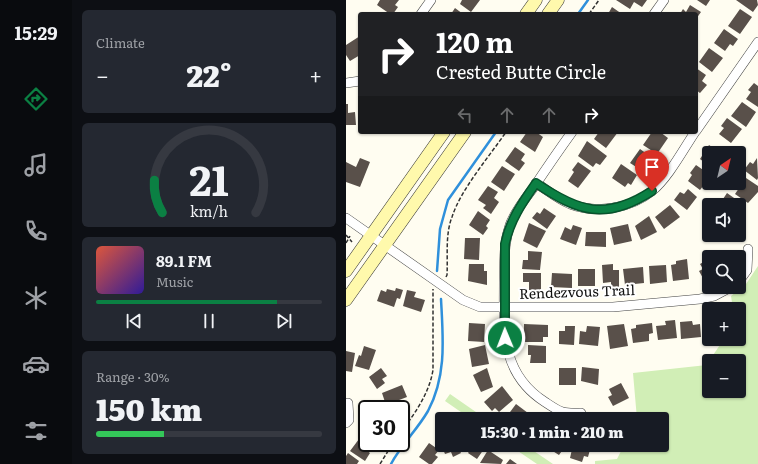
<!DOCTYPE html>
<meta charset="utf-8">
<style>
:root{--surface:#171b24;--page:#242831;--text:#f1f3f6;--muted:#9ea1a6;--line:#363941;--accent:#0b8043}
body{margin:0;font-family:Literata,serif;background:var(--page);color:var(--text);height:100vh;display:flex;flex-direction:column;font-size:15px;white-space:nowrap}
*{box-sizing:border-box;margin:0}
p{font-size:13px;color:var(--muted)}
.icon{flex:none;width:22px;height:22px;fill:none;stroke:currentColor;stroke-width:2;stroke-linecap:round;stroke-linejoin:round}
.map{position:relative;flex:1;overflow:hidden}
.drawer{display:flex;flex-direction:column;gap:10px;padding:10px;background:#0d0f14;width:274px}
.drawer>*{flex:none}
.guide{position:absolute;left:12px;top:12px;width:340px;height:122px;border-radius:4px;box-shadow:0 1px 3px #0004;background:#202124;color:#fff;overflow:hidden}
.needle{width:26px;rotate:35deg}
.fabs{position:absolute;left:356px;top:146px;display:grid;gap:8px}
.fabs a{display:grid;place-items:center;width:44px;height:44px;border-radius:4px;background:var(--surface);box-shadow:0 1px 3px #0004;font-size:20px}
.speed{position:absolute;left:12px;top:400px;display:flex;gap:8px;font-size:20px;font-weight:700;text-align:center}
.speed>*{display:grid;place-content:center;width:52px;height:52px;border-radius:50%;background:var(--surface);box-shadow:0 1px 3px #0004;line-height:1}
.speed .limit{border:2px solid #111;border-radius:6px;background:#fff;color:#111}
.pin{position:absolute;display:grid;place-items:center;width:34px;height:34px;color:#fff;margin:-41px -17px;border-radius:50% 50% 50% 0;rotate:-45deg;box-shadow:0 0 4px #0007}
.pin .icon{rotate:45deg}
.me{position:absolute;width:44px;margin:-22px;rotate:359deg;stroke-linejoin:round;filter:drop-shadow(0 0 3px #0008)}
.turn{display:flex;align-items:center;gap:14px;height:84px;padding:0 12px;font-size:18px}
.turn .icon{width:52px;height:52px;stroke-width:2.5}
.turn b{display:block;font-size:28px;line-height:34px}
.lanes{display:flex;align-items:center;height:38px;padding:0 12px;background:#0003;justify-content:center;gap:20px;direction:ltr}
.lanes .off{opacity:.35}
.big{font-size:30px;font-weight:800;line-height:1.1}
.drawer .tile{flex:1;display:flex;flex-direction:column;justify-content:center;gap:6px;min-width:0;padding:0 14px;border-radius:6px;background:var(--page)}
.drawer .dial{align-items:center;gap:0}
.dial svg{height:104px;overflow:visible;fill:none;stroke:var(--line);stroke-width:7;stroke-linecap:round;text-anchor:middle}
.dial text{fill:var(--text);stroke:none}
.song{display:flex;align-items:center;gap:12px}
.cover{width:48px;height:48px;border-radius:6px;background:linear-gradient(135deg,hsl(10 70% 55%),hsl(250 70% 35%))}
.played{height:4px;border-radius:2px;background:linear-gradient(90deg,var(--accent) 80%,var(--line) 80%)}
.keys{display:flex;justify-content:space-around;direction:ltr}
.heat{display:flex;justify-content:space-between;align-items:center;font-size:22px;direction:ltr}
.charge{height:6px;border-radius:3px;background:linear-gradient(90deg,#34c759 30%,var(--line) 0)}
.trip{position:absolute;left:89px;top:412px;width:234px;height:40px;border-radius:4px;background:var(--surface);box-shadow:0 1px 3px #0004;font-weight:800;line-height:40px;text-align:center}
main{display:flex;flex:1;min-height:0}
.tabs{display:flex;flex-direction:column;width:72px;justify-content:space-around;align-items:center;background:#090b0e;color:var(--muted)}
.tabs .icon{width:28px;height:28px}
.tabs .selected{color:var(--accent)}
.tabs b{font-size:18px;color:var(--text)}
.map>svg:first-child{display:block}
.green{fill:#d1eeb6}
.lines{fill:none;stroke-linecap:round;stroke-linejoin:round}
.stream{stroke:#2f90db;stroke-width:2.5}
.building{fill:#59504a}
.street-casing{stroke:#424242;stroke-width:10}
.secondary-casing{stroke:#313131;stroke-width:13}
.path{stroke:#313131;stroke-width:1.5;stroke-dasharray:4 2;stroke-linecap:butt}
.street{stroke:#fff;stroke-width:9}
.secondary{stroke:#fff9ac;stroke-width:12}
.route-casing{stroke:#07532c;stroke-width:10}
.route{stroke:#0b8043;stroke-width:7}
.labels{text-anchor:middle;stroke-width:4;stroke-linejoin:round;paint-order:stroke}
.street-label{font-size:14px;fill:#0f0f0f;stroke:#fff}
</style>
<main>
<nav class="tabs">
<b>15:29</b>
<svg class="icon selected" aria-label="directions" viewBox="0 0 24 24"><path d="M12 3l9 9-9 9-9-9zM9 14v-3h6M13 9l2 2-2 2"/></svg>
<svg class="icon" aria-label="music" viewBox="0 0 24 24"><path d="M9 18V5l10-2v13"/><circle cx="6" cy="18" r="3"/><circle cx="16" cy="16" r="3"/></svg>
<svg class="icon" aria-label="phone" viewBox="0 0 24 24"><path d="M5 4h4l2 5-3 2q2 4 5 5l2-3 5 2v4C11 20 4 13 5 4z"/></svg>
<svg class="icon" aria-label="climate" viewBox="0 0 24 24"><path d="M12 3v18M4 7l16 10M4 17L20 7"/></svg>
<svg class="icon" aria-label="car" viewBox="0 0 24 24"><path d="M5 17H2v-5l4-1 3-4h7l3 4 3 1v5h-3M9 17h6M6 11h13"/><circle cx="7" cy="17" r="2"/><circle cx="17" cy="17" r="2"/></svg>
<svg class="icon" aria-label="filters" viewBox="0 0 24 24"><path d="M4 7h16M4 17h16"/><circle cx="9" cy="7" r="2"/><circle cx="15" cy="17" r="2"/></svg>
</nav>
<section class="drawer">
<div class="tile"><p>Climate</p>
<div class="heat"><a>−</a><b class="big">22°</b><a>+</a></div>
</div>
<div class="tile dial"><svg viewBox="0 0 100 80">
<path d="M14 69A42 42 0 1 1 86 69"/>
<path d="M14 69A42 42 0 0 1 8 44" stroke="#0b8043"/>
<text x="50" y="56" font-size="32" font-weight="700">21</text>
<text x="50" y="72" font-size="11">km/h</text>
</svg></div>
<div class="tile">
<div class="song"><i class="cover"></i><div><b>89.1 FM</b><p>Music</p></div></div>
<div class="played"></div>
<div class="keys"><svg class="icon" aria-label="previous" viewBox="0 0 24 24"><path d="M18 5L8 12l10 7zM5 5v14"/></svg><svg class="icon" aria-label="pause" viewBox="0 0 24 24"><path d="M8 5v14M16 5v14"/></svg><svg class="icon" aria-label="next" viewBox="0 0 24 24"><path d="M6 5l10 7-10 7zM19 5v14"/></svg></div>
</div>
<div class="tile"><p>Range · 30%</p><b class="big">150 km</b><div class="charge"></div></div>
</section>
<div class="map">
<svg width="412" height="464" viewBox="0 0 412 464">
<rect width="100%" height="100%" fill="#fffdf1"/>
<path class="green" d="M412,266v198h-163v-3l22,-2 7,-14h38v-26h-25l-4,-46 74,-8 2,-3v29h30v-30h-30l15,-22h15v-30h-6l-2,-13 15,-12z
M104,394l36,25h-15l-26,-18z
M163,445h16l28,19h-16z"/>
<g class="lines">
<path class="stream" d="M232,14l10,-14
M91,271l3,-42 8,-29 48,-68
M45,464c10,-19 26,-34 37,-53 19,-36 15,-73 13,-112"/>
</g>
<path class="building" d="M34,0h19l-4,5 3,2 -5,7h-3l-13,-9z
M116,0h18l-9,12 -11,-8z
M270,0h31l-5,7 -8,-5 -4,7z
M351,0h13l-4,6z
M390,0h21l1,5 -5,7z
M344,5l11,7 -5,7v-5h-16l3,-5 3,3z
M266,7l10,7h-14z
M109,8l8,6h-12z
M394,9l12,8 -12,17 -12,-8z
M378,29l14,10 -5,7 -3,-2 -5,7 -11,-8z
M14,36v19l-10,6 -4,-6v-10z
M363,48l14,10 -11,14 -13,-10z
M350,68l10,7 -4,6 5,4 -7,8 -4,-3z
M408,83l4,3v21l-12,-8 5,-7 -3,-2z
M396,102l14,10 -10,15 -15,-11z
M0,104h2v9l7,-1 1,13h-10z
M381,118l15,11 -11,14 -12,-9 5,-6 -3,-2z
M181,132h9l7,5 -8,15 -15,-10z
M253,132h19l-12,16 -12,-9z
M306,132h8l8,6 -11,16 -14,-9z
M241,141l20,15 -7,9 -4,-2 -3,4 -15,-11z
M363,145l12,8h-12v13l-9,-7z
M169,147l10,7 -4,6 4,3 -6,8 -14,-10z
M294,149l14,10 -5,8 -4,-3 -4,6 -11,-7z
M14,158l10,4 -10,25 -14,-5v-20l10,5z
M411,158l1,20 -1,2 -13,-10 6,-8 3,2z
M232,162l13,9 -13,17 -10,-7 6,-9 -2,-2z
M275,164l16,11 -6,10 -3,-2 -3,4 -13,-9z
M350,165l13,9v4l-9,12 -12,-9 4,-6 -2,-2z
M156,166l13,8 -11,17 -13,-9z
M400,178l12,8v6l-10,11 -13,-9z
M142,186l10,6 -4,6 5,4 -8,12 -8,-6 3,-3 -8,-5z
M342,189l9,8 -10,13 -13,-10 6,-8 4,2z
M381,193l17,12 -5,7v-7h-21l2,-3 3,3 3,-4 -3,-2z
M324,205l10,12 -16,12 -9,-12z
M198,208l12,8 -9,13 -15,-11 5,-6 3,2z
M132,211l12,9 -4,6 2,2 -5,7 -14,-10z
M303,216l8,16 -16,8 -6,-14z
M363,220v15h8l-3,4 -12,-9z
M183,223l17,8 -9,17 -14,-7z
M282,224l4,17 -18,4 -4,-17z
M227,225l9,3 -6,17 -16,-6 5,-12 6,3z
M240,232h20v15l-21,-1z
M119,238h15l-1,22 -15,-1z
M182,251l14,1 -2,18 -18,-1 1,-9h5z
M341,259l2,20 -16,2 -2,-16 5,-1v-3z
M363,259v18l-5,3 -5,-9 4,-2 -3,-5z
M123,264h15v7h3v14l-19,-4z
M267,264v6h6v17h-8v-5l-8,1 -1,-18z
M320,265l1,17 -17,2 -1,-18z
M297,267l1,16 -19,2 -2,-16z
M232,269h17v17h-17z
M177,273h18v18l-12,-1v-8h-6z
M206,273l20,1v14l-21,-1z
M50,288l7,2 -3,9 -3,-1 -3,9 -17,-6 4,-11 5,2 1,-3 8,2z
M61,290l9,2 -2,5 11,3 -4,12 -18,-6z
M363,316v17h-3l-2,-16z
M329,320l2,18 -19,2 -2,-14 10,-1 -1,-4z
M346,321l1,4 7,-1 1,13 -20,2 -1,-17z
M123,323l16,1 -1,18 -16,-1z
M306,323l1,10 -4,1v7l-16,2 -2,-14 5,-1v-3z
M178,324l24,1v12h-5v5h-19z
M278,324l4,22 -18,3 -3,-23z
M219,326h10l-1,19 -15,-1v-13h6z
M241,326l13,1 -2,19 -19,-2 1,-13 6,1z
M139,345l4,19 -17,3 -3,-18z
M182,345l18,1v17h-16l1,-8h-3z
M18,346l12,4 -7,20 -14,-4 4,-11 2,1z
M0,351l9,2 -3,19 -6,-1z
M236,367l17,2 -1,16 -17,-4z
M35,368l6,8 -5,3 3,4 -8,6 -8,-12z
M141,368l6,19 -12,5 -8,-17z
M213,368h17v17h-17z
M275,383l8,15 -16,8 -5,-9 4,-2 -3,-6z
M56,385l5,12 -21,8 -4,-12z
M156,386l11,14 -14,12 -4,-4 -3,3 -8,-9z
M170,404l16,12 -2,3h-19l-4,-3z
M13,439l9,6 -3,4 5,4 -5,8 -15,-10z
M96,441v4h15l4,8 -8,4 -2,-5 -6,2 -5,-12z
M83,443l10,7 -4,5 3,2 -6,7h-3l-10,-7z
M120,445h18l2,1 -9,13 -9,-6 2,-3 -5,-3z
M197,445h23l-7,10z
M227,445l18,1 -3,11 -4,-1 -2,6 -12,-4z
M260,445h13l-1,4z
M142,450l15,10 -2,4 -21,-1z
M2,453l11,8 -2,3h-11v-8z
M164,459l7,5h-11z"/>
<g class="lines">
<g class="street-casing">
<path id="street" d="M75,14l10,-14
M308,14l10,-14
M0,83l14,-2
M350,131l62,-89
M226,132c-13,18 -26,37 -38,55 -9,12 -19,24 -24,38 -7,19 -5,38 -6,57 0,48 -4,91 41,120 15,10 17,12 36,11
M190,183c11,7 22,16 34,21 26,10 60,5 82,-13 16,-13 31,-41 43,-59
M0,218l117,82 17,7h133l87,-8 14,-3 17,-9
M393,281l8,-11 1,-21
M0,423l3,-3 -1,-17"/>
</g>
<g class="secondary-casing">
<path id="secondary" d="M180,14l10,-14
M202,14l10,-14
M0,271l98,-139
M0,300l119,-168"/>
</g>
<path class="path" d="M243,14l10,-14
M0,235l6,7
M0,243l4,-7
M100,277l1,-2c1,-19 -2,-40 5,-58 9,-28 37,-60 54,-85
M55,432c14,-19 28,-38 32,-62v-81
M34,464l13,-21"/>
<use href="#street" class="street"/>
<use href="#secondary" class="secondary"/>
</g>
<g class="lines">
<g class="route-casing">
<path id="route" d="M159,338v-94c5,-24 17,-41 31,-61 42,29 70,38 116,8"/>
</g>
<use href="#route" class="route"/>
</g>
<g class="labels">
<g class="street-label">
<text transform="translate(231 292) rotate(-2)" y="5">Rendezvous Trail</text>
</g>
</g>
</svg>
<div class="fabs">
<a><svg class="needle" viewBox="-14 -14 28 28"><path d="M0-13l5 13h-10z" fill="#e53935"/><path d="M0 13l5-13h-10z" fill="#9ea1a6"/></svg></a>
<a><svg class="icon" aria-label="sound" viewBox="0 0 24 24"><path d="M4 9h4l5-4v14l-5-4H4zM17 9q2 3 0 6"/></svg></a>
<a><svg class="icon" aria-label="search" viewBox="0 0 24 24"><circle cx="10" cy="10" r="6"/><path d="M15 15l6 6"/></svg></a>
<a>+</a>
<a>−</a>
</div>
<div class="speed"><div class="limit">30</div></div>
<div class="pin" style="left:306px;top:191px;background:#d93025"><svg class="icon" aria-label="arrive" viewBox="0 0 24 24"><path d="M6 21V4h12l-3 4 3 4H6"/></svg></div>
<svg class="me" style="left:159px;top:338px" viewBox="-20 -20 40 40"><circle r="17" fill="#0b8043" stroke="#fff" stroke-width="3"/><path d="M0-11L8 9 0 5-8 9z" fill="#fff"/></svg>
<div class="trip">15:30 · 1 min · 210 m</div>
<div class="guide">
<div class="turn"><svg class="icon" aria-label="right" viewBox="0 0 24 24"><path d="M7 20v-9h11M14 6l5 5-5 5"/></svg><div><b>120 m</b>Crested Butte Circle</div></div>
<div class="lanes"><svg class="icon off" aria-label="left" viewBox="0 0 24 24"><path d="M17 20v-9H6M10 6l-5 5 5 5"/></svg><svg class="icon off" aria-label="ahead" viewBox="0 0 24 24"><path d="M12 20V5M6 11l6-6 6 6"/></svg><svg class="icon off" aria-label="ahead" viewBox="0 0 24 24"><path d="M12 20V5M6 11l6-6 6 6"/></svg><svg class="icon" aria-label="right" viewBox="0 0 24 24"><path d="M7 20v-9h11M14 6l5 5-5 5"/></svg></div>
</div>
</div>
</main>
